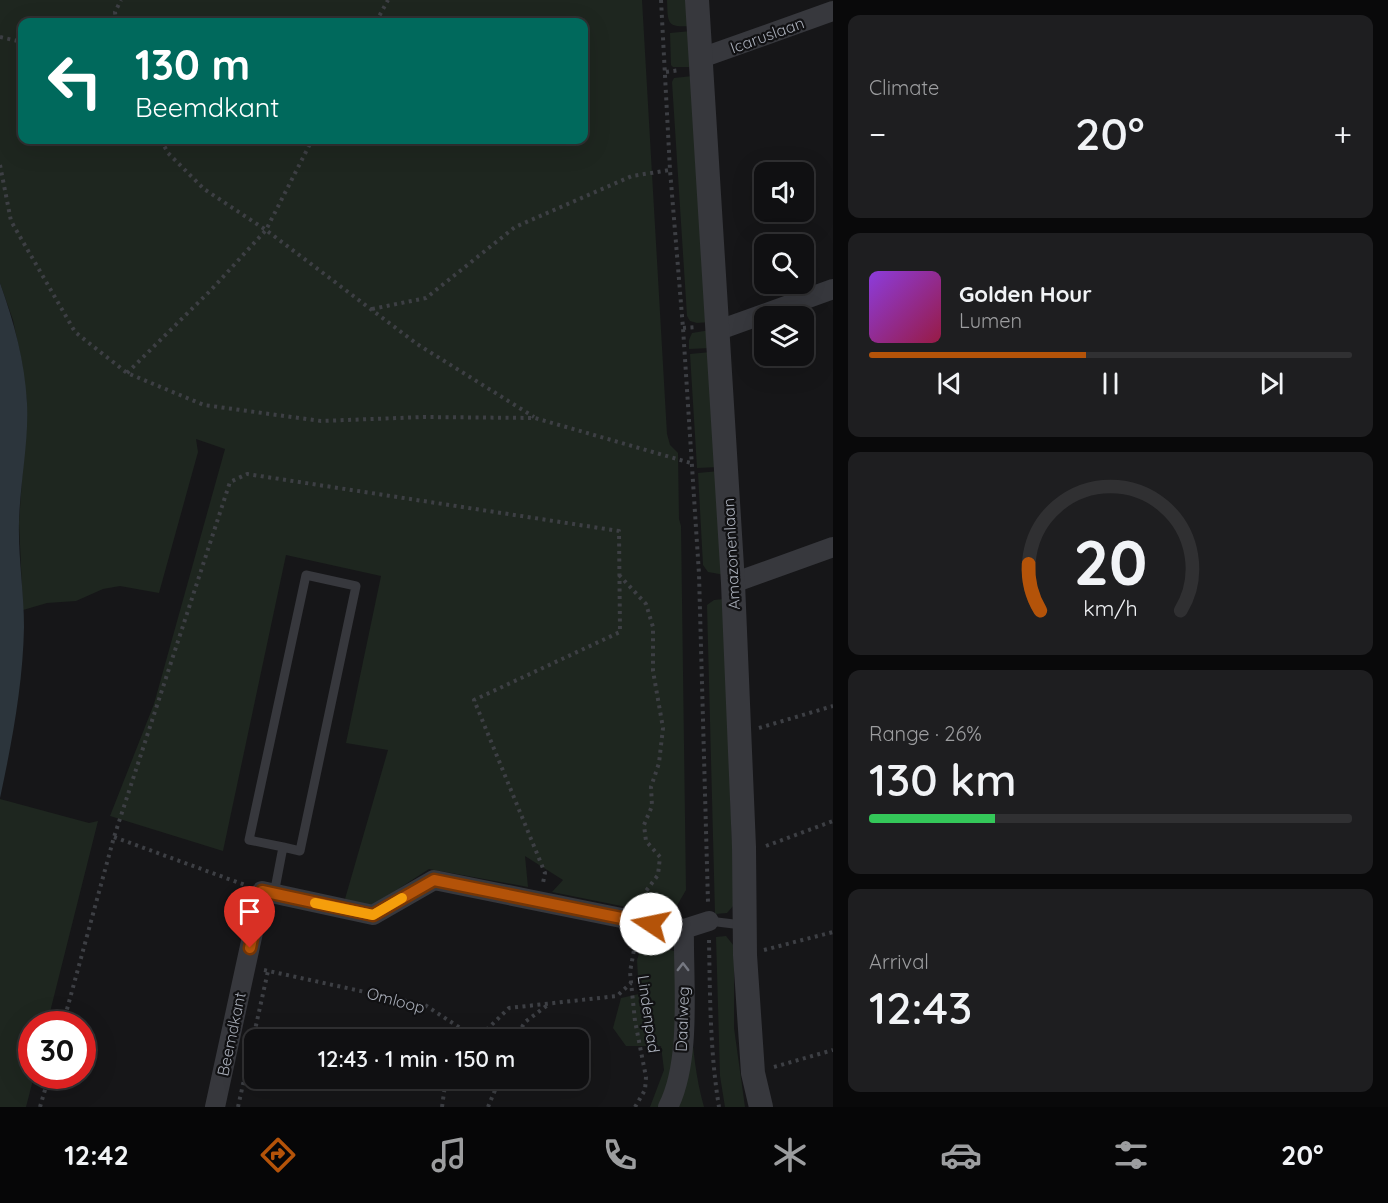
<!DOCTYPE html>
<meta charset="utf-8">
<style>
:root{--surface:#101012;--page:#1e1e20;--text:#f1f3f6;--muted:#9c9d9f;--line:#303032;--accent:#b45309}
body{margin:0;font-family:Quicksand,sans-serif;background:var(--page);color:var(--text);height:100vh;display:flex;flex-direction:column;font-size:22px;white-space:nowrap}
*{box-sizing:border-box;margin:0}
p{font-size:20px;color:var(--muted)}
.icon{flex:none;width:33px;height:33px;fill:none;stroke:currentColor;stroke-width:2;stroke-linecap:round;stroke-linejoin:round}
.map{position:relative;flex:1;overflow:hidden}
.sheet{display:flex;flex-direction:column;gap:15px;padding:15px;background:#09090a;width:555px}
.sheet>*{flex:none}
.hud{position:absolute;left:18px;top:18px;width:570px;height:126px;border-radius:12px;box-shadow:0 6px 24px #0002,0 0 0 2px var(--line);background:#00695c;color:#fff;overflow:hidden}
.tools{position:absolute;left:754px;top:162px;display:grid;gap:12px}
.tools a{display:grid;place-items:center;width:60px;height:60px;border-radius:12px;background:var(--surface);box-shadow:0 6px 24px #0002,0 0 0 2px var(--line);font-size:30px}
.speed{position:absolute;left:18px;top:1011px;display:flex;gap:12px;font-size:30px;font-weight:700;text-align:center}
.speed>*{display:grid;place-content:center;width:78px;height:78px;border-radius:50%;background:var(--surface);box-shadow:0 6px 24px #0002,0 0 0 2px var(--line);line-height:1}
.speed .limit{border:9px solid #d22;background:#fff;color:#111}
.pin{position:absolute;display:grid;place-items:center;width:51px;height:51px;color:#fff;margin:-62px -26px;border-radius:50% 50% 50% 0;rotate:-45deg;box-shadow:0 0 6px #0007}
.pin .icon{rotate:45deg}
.me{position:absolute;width:66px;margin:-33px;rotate:281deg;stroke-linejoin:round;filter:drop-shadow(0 0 4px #0008)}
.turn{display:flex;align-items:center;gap:21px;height:126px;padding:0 18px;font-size:27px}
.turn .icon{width:78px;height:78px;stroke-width:2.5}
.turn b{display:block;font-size:42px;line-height:51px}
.big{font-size:45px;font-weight:600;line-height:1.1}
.sheet .widget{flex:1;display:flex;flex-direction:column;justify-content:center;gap:9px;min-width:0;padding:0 21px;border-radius:12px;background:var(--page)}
.sheet .dial{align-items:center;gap:0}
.dial svg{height:156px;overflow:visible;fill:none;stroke:var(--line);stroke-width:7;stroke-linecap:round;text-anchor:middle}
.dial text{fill:var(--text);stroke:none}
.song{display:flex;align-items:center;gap:18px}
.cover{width:72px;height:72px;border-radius:9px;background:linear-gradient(135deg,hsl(270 70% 55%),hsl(340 70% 35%))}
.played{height:6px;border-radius:3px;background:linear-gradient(90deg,var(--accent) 45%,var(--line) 45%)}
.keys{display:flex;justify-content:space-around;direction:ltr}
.heat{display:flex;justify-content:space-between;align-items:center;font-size:33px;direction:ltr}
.charge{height:9px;border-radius:4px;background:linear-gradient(90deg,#34c759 26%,var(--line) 0)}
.trip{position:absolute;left:244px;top:1029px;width:345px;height:60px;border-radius:12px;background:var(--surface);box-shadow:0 6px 24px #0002,0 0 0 2px var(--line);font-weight:600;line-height:60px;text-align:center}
.dock{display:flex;height:96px;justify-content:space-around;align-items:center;background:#060607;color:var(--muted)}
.dock .icon{width:42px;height:42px}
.dock .on{color:var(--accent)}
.dock b{font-size:27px;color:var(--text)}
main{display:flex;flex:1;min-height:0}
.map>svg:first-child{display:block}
.green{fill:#1e261f;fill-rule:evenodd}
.water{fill:#2c353c}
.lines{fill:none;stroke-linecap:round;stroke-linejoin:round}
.path{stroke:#3d3f44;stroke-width:4;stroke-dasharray:3 4.5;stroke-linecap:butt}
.service{stroke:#37383d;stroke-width:9}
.minor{stroke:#37383d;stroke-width:20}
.tertiary{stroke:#37383d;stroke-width:24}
.oneway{stroke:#757881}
.route-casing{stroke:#753606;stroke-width:15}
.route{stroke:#b45309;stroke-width:10}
.slow{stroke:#f59e0b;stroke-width:10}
.labels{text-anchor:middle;stroke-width:4.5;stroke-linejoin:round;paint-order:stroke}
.street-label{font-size:16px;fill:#a8adb8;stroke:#111113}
</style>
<main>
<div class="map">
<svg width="833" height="1107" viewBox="0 0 833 1107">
<rect width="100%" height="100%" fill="#161618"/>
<path class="green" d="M0,0h642l25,434 3,11 8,8 1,66 2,7 5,364 -15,26 -119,-24 11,-12 -38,-24 3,31 -99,-18 -57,37 -17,2 -10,-9 43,-149 -42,-7 35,-167 -95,-21 -63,296 -113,-35 44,-112 71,-255 -29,-10 2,13 -39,141 -39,-7 -17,3 -27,12 -29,2 -24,7 -4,-87 8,-119 -5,-41 -9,-43 -13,-37zM22,22h562v118h-562z
M667,0h22l1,26c-24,2 -22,-4 -23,-26z
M691,31l2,36h-20l-2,-2 -1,-32z
M693,76l17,246 -13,1 -7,-2 -3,-5 -15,-234 2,-4z
M710,330l1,18 -22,1v-9l3,-7z
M711,352l8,115 -22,1 -7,-114z
M719,471l6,104 -17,-3 -5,-7 -5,-92z
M724,599l10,306 -7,8 -12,1 -8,-309 7,-5z
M0,799l89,24 9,-2 -51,203h-15v52h2l-8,31h-26z
M726,936l8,10v82l11,79h-20l-5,-31 -4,-139z
M643,942l45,13c3,51 2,103 16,152h-54l14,-37 -3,-24h-35l-13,-18 8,-30 18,-4 -2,-34z"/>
<path class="water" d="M0,283c14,39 25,79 27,120 2,38 -7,80 -8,119 -1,35 5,70 5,105 -1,57 -12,115 -24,171z"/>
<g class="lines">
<path class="path" d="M661,0l9,170 13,158 16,246 9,329
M116,22l-1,-10 6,-12
M376,22l12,-22
M0,37l22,5
M666,72l14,-2
M161,140l7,13 36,36 62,41 151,114 117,73
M0,165l11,56 64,111 52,41 77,32 117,16 103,-4 111,1 156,45
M372,309l54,-11 89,-71 117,-51 38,-6
M683,328l14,-1
M127,373l84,-83 55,-60 46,-90
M619,575l27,29 7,23v44l10,57 -4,35 -8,24 1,19 -8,19 2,16 14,16 -2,18 -12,16 5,14
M759,728l74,-22
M114,837l131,48
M766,846l67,-25
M709,940c1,56 1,112 10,167
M764,950l69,-18
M264,970l161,35 52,34 32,-31 108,-12 14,-13
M63,1024l51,-187 116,-355 17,-8 372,57 1,101 -146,68 71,173 -2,10
M514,1040l11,-18 24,-18
M774,1067l59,-17
M40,1107l9,-31
M238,1107l30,-136
M442,1107l4,-29
M488,1107l10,-24 -2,-5
M635,1107l10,-17 1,-13 -11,-56 -5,-49 6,-33"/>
<path class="service" d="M274,894l9,-47 17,4 56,-265 -50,-11 -57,265 34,7
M709,921l33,4"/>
<path class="minor" d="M701,58l132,-47
M719,330l114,-41
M733,583l100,-36
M215,1107l47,-216 111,24 61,-35 217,44 33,5 25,-8
M668,1107c24,-47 15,-126 16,-178"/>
<path class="tertiary" d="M697,0l36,583 11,264 1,108 8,118 8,34"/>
</g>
<defs><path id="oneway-chevron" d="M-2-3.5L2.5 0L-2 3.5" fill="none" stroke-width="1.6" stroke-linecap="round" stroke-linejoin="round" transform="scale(1.5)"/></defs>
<use class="oneway" href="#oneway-chevron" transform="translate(683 967) rotate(-90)"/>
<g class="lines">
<g class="route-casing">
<path id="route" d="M250,948l12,-57 111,24 61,-35 217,44"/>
</g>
<use href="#route" class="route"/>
<path class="slow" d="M315,903l58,12 29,-17"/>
</g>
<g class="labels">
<g class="street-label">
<text transform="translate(767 35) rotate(-20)" y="6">Icaruslaan</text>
<text transform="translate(731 554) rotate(-93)" y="6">Amazonenlaan</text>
<text transform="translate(396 1000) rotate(15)" y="6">Omloop</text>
<text transform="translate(649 1014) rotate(82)" y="6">Lindenpad</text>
<text transform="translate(682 1019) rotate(-88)" y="6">Daalweg</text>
<text transform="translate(231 1034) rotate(-78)" y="6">Beemdkant</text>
</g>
</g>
</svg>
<div class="tools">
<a><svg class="icon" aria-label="sound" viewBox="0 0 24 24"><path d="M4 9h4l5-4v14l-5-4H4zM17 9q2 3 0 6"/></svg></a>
<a><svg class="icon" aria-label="search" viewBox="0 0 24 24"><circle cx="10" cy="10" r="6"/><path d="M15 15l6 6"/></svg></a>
<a><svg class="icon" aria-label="layers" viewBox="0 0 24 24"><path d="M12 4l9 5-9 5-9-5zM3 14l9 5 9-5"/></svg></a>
</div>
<div class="speed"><div class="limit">30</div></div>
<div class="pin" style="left:250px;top:948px;background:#d93025"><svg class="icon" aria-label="arrive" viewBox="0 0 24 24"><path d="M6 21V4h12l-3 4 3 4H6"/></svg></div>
<svg class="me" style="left:651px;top:924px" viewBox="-20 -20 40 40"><circle r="19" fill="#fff"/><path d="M0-13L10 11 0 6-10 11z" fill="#b45309"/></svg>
<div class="trip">12:43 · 1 min · 150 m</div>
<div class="hud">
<div class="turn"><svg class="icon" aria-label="left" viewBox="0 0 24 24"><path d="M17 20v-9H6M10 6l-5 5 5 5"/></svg><div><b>130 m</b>Beemdkant</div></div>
</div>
</div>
<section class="sheet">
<div class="widget"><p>Climate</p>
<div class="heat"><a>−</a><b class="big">20°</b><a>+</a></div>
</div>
<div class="widget">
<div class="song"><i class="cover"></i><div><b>Golden Hour</b><p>Lumen</p></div></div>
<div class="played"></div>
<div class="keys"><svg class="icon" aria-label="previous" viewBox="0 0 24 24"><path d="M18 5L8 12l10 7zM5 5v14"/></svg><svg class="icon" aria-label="pause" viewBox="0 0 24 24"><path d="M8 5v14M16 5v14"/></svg><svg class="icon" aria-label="next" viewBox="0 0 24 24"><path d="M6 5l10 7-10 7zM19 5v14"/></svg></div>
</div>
<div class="widget dial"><svg viewBox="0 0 100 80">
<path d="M14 69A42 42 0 1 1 86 69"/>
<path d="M14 69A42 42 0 0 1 8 45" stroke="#b45309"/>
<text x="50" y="56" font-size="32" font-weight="700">20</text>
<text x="50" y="72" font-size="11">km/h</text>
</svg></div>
<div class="widget"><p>Range · 26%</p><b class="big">130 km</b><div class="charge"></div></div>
<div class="widget"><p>Arrival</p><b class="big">12:43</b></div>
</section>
</main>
<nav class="dock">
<b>12:42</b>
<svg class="icon on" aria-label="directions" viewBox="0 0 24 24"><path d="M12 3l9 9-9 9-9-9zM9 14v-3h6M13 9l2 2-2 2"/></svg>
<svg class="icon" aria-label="music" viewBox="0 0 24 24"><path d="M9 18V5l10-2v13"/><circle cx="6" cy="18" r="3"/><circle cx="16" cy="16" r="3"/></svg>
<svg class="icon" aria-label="phone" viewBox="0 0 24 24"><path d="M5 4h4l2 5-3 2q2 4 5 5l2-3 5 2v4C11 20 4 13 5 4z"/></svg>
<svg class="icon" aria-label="climate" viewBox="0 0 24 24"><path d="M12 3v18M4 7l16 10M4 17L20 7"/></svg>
<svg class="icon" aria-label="car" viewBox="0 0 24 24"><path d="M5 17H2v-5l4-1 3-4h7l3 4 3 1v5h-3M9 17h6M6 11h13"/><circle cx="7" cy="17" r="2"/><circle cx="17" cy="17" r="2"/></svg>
<svg class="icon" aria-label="filters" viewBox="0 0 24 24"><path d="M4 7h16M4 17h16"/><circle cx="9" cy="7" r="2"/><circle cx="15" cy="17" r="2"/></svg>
<b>20°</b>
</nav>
